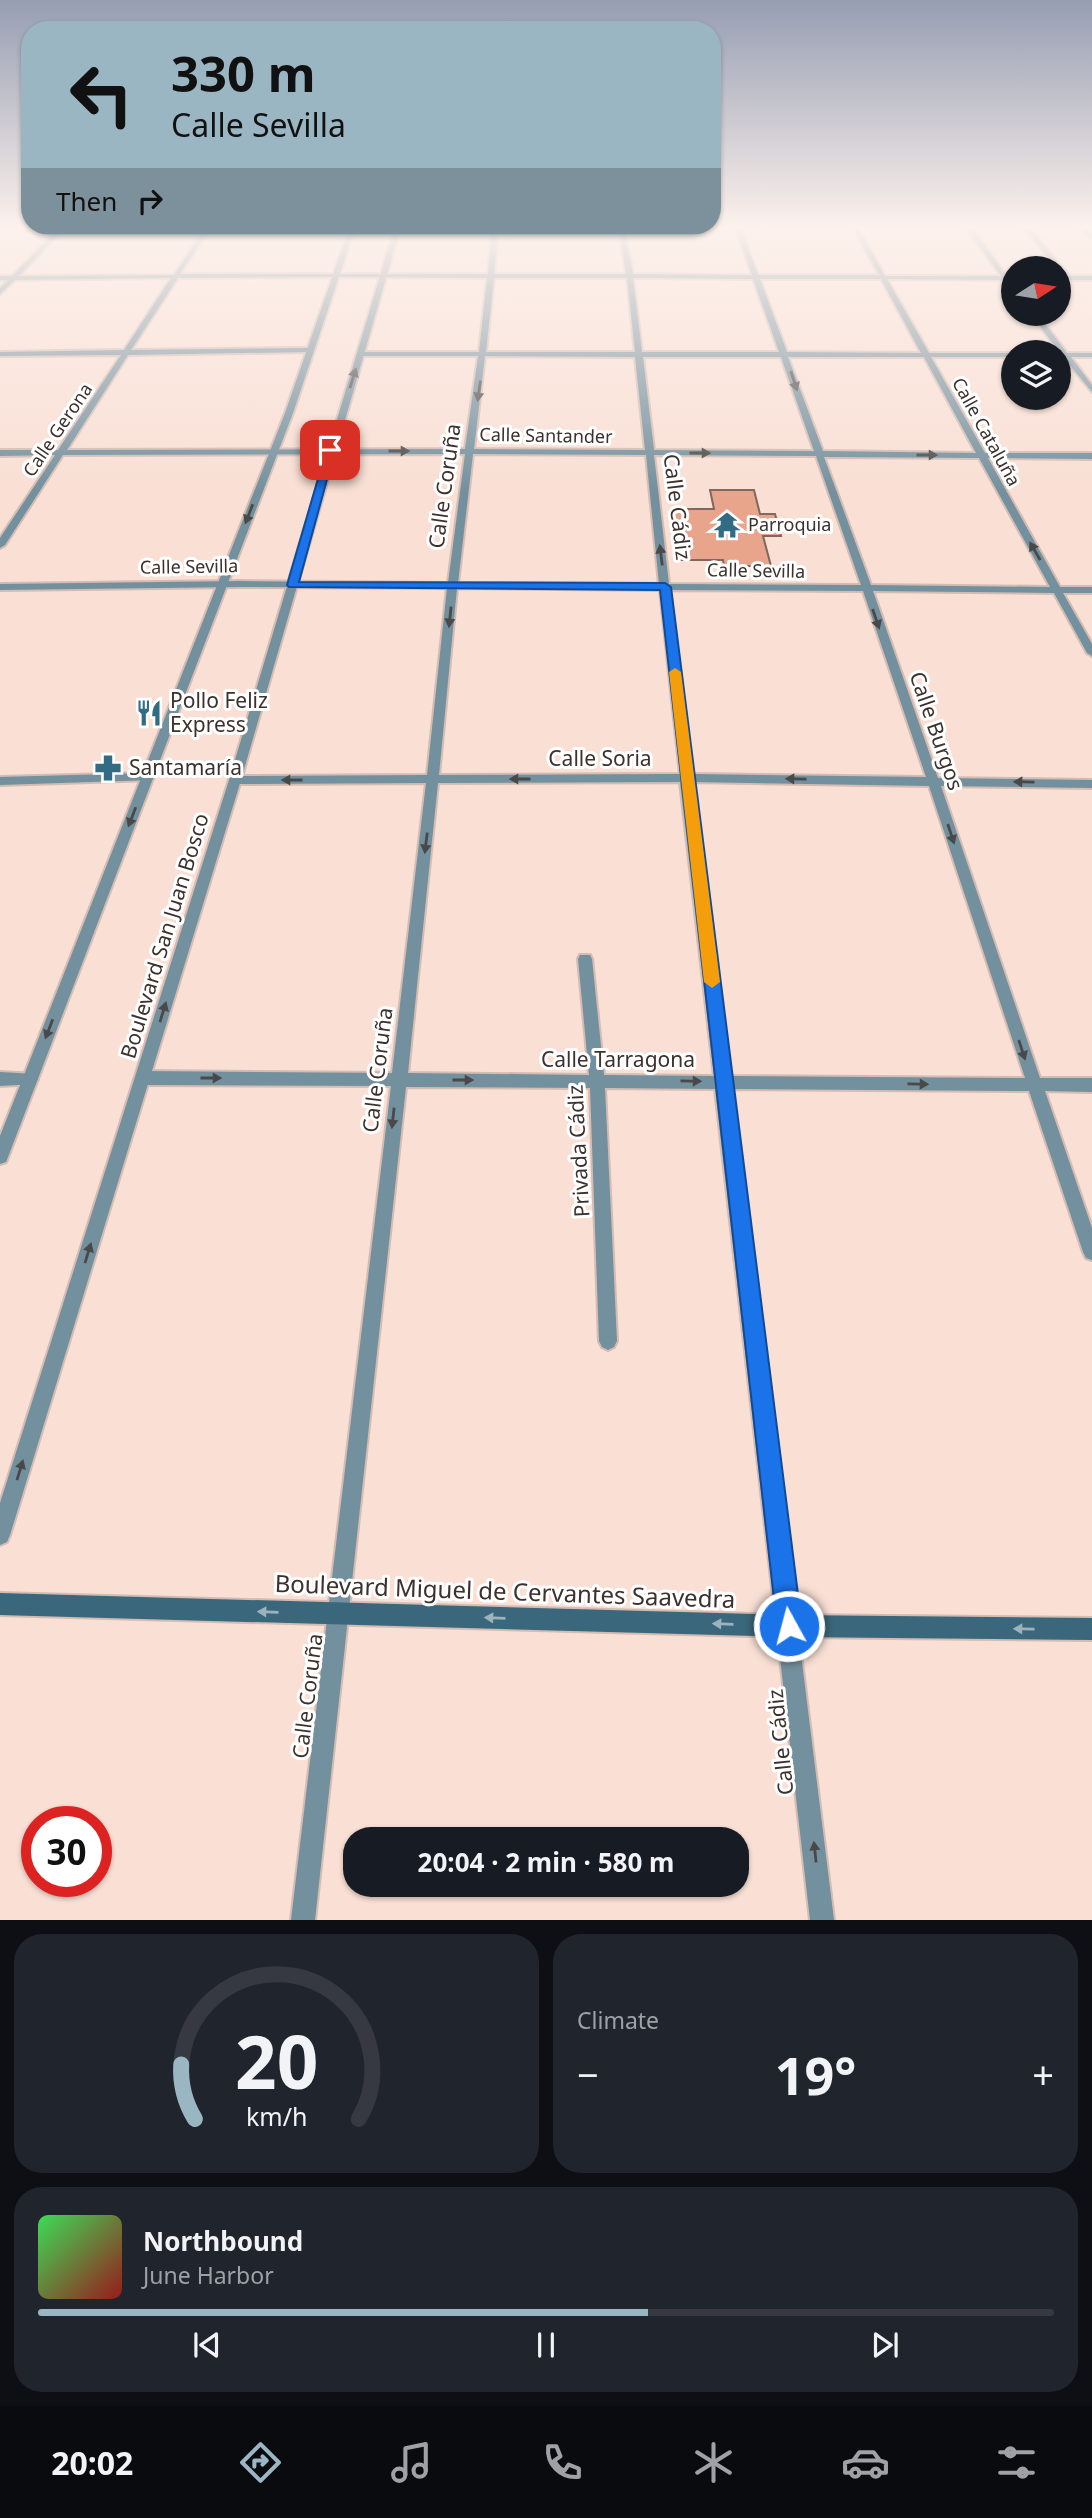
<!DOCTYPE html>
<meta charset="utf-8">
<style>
:root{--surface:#171b24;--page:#20242c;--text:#f1f3f6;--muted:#9ea1a6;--line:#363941;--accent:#9bb6c3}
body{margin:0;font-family:"Noto Sans",sans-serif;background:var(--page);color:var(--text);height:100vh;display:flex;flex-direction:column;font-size:26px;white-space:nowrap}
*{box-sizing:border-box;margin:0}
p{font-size:23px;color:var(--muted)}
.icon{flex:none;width:38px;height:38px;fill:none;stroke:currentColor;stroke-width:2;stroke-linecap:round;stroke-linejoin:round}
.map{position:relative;height:1920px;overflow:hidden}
.side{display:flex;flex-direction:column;gap:14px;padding:14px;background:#0d0f14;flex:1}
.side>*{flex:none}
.hud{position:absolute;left:21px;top:21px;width:700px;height:214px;border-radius:28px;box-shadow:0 2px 5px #0004;background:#9bb6c3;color:#111;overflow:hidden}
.needle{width:46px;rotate:78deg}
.buttons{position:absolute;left:1001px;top:256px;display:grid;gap:14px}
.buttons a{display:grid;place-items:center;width:70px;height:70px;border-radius:50%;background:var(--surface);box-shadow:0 2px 5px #0004;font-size:35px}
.speed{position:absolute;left:21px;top:1806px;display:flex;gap:14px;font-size:35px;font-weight:700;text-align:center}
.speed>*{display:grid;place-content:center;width:91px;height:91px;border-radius:50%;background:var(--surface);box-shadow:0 2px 5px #0004;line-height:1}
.speed .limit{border:10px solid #d22;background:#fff;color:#111}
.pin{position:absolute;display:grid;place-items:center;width:60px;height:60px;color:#fff;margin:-30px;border-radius:14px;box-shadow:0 4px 10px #0006}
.me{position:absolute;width:77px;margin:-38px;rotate:353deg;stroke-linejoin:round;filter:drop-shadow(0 0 5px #0008)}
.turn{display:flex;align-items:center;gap:24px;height:147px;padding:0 35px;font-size:32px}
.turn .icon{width:91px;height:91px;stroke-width:2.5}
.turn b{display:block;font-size:49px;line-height:60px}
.then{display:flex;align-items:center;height:66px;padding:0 35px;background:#0003;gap:14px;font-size:26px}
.big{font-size:52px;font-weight:700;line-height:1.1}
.side .widget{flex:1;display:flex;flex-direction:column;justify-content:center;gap:10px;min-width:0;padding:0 24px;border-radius:28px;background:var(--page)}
.side .dial{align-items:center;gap:0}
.dial svg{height:182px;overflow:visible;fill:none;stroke:var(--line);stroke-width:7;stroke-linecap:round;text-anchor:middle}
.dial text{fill:var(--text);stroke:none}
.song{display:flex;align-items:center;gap:21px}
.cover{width:84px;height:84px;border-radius:10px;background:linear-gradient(135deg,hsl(130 70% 55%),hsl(0 70% 35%))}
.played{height:7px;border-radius:4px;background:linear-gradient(90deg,var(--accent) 60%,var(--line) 60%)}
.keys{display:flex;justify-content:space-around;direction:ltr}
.heat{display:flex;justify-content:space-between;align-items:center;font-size:38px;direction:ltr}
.side .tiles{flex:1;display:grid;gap:14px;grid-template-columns:1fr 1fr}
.widget:last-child{grid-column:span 2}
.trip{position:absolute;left:343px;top:1827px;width:406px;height:70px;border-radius:28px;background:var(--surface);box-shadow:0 2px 5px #0004;font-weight:700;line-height:70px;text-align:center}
.tabs{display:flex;height:112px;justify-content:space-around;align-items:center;background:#090b0e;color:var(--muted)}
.tabs .icon{width:49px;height:49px}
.tabs .active{color:var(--accent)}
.tabs b{font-size:32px;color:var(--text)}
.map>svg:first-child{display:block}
.building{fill:#e8a58b;stroke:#7f685f;stroke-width:2}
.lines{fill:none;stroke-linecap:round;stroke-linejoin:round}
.minor-casing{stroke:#d3bcb3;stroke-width:4}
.tertiary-casing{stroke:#d3bcb3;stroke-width:4}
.secondary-casing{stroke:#d3bcb3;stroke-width:4}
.minor{fill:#73909e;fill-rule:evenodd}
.tertiary{fill:#73909e;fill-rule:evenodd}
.secondary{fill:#3a677b;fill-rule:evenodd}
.oneway{fill:#494949}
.oneway2{fill:#9cb3bd}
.route{fill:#1a73e8;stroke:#114b97;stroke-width:2}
.slow{fill:#f59e0b}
.labels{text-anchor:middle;stroke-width:6;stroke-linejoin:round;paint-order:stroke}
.far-street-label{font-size:18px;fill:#3b312d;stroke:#fff}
.far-poi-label{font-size:18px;fill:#3b312d;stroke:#fff;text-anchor:start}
.street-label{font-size:21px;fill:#3b312d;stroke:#fff}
.poi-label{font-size:21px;fill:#3b312d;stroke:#fff;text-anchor:start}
.near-street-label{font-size:24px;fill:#3b312d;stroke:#fff}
</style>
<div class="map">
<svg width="1092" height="1920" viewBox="0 0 1092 1920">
<rect width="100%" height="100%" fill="#f9dfd4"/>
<path class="building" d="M710,490h44l6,24h15l6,22h-18l8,30h-47l-1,-6h-43l-8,-51h42z"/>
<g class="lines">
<g class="minor-casing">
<path id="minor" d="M734,225h6l18,50h121l-28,-50h6l28,51h116l-38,-51h6l38,51h6v4h-3l3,10 -9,-10 -117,-1 42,74h84v4h-82l54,96h107v6l-104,-1 72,129h32v6h-29l29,51v12l-5,-3 -33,-60 -181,-2 65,187 154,2v8l-151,-2 99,292h52v14l-47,-1 47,137v32l-6,-2 -3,-6 -54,-161 -298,-2 103,831h-24l-95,-831 -110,-1 12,253 -3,6 -6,3 -6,-3 -3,-6 -9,-253 -184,-1 -91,833h-24l100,-834 -248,-1 -5,-2 -3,-5 3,-5 5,-2 249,2 34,-290 -191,1 -6,-4 6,-4 192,-1 20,-187 -207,-1 -240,3v-6l240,-3 208,2 17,-129 -402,1 -58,90 -5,3v-10l55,-83 -55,1v-6h58l63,-95 -121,1v-4l124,-2 47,-72 -156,2 -15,14v-6l8,-8h-8v-4h12l49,-50h6l-48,50 155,-1 32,-49h6l-32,48h308l4,-48h6l-4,48h132l-8,-48h6l9,48 119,1zM336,277l151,1 -8,74h-118l-4,2 4,2h117l-13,93 -398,1 61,-95 180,-3 4,-2 -4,-2 -177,2 47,-72zM494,278h133l8,74h-149zM633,278l120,1 26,73h-137zM760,279h121l40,74 -134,-1zM485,356l150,1 10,93 -171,-1zM643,357h138l33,94 -160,-1zM788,357h136l52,96 -153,-2zM473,454l173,1 13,129 -201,-1zM654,455l162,1 45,129 -192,-1zM824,457l155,1 71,129 -179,-2zM457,588l203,2 20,184 -241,1zM670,590l193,1 63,186 -234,-3zM680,782l34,294 -110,-1 -12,-116 -2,-4h-10l-2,4 11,116 -181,-2 30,-290zM693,782l236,4 96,292 -296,-2z
M1022,225h6l41,51h23v4h-33v-4h3l-3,-8h-3z
M1077,225h6l9,9v5z
M1030,313h7l30,40h25v4h-21l21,28v7l-29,-35h-4l1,-4z
M148,773l4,1 2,3 -2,3 -152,5v-8z
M0,1072l35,2 3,5 -3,5 -35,2z"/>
</g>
<g class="tertiary-casing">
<path id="tertiary" d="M350,226h6l-63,187 -285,744 -2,5 -6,2v-28l285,-723z
M395,226h6l-160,554 -231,755 -3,7 -7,3v-42l229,-723z"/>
</g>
<g class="secondary-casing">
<path id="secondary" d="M0,1593l789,22 303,3v22l-303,-3 -789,-22z"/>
</g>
<use href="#minor" class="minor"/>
<use href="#tertiary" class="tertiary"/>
<use href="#secondary" class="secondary"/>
</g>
<defs><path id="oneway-solid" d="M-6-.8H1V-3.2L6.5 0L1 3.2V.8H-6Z" transform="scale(1.75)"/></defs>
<g class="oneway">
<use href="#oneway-solid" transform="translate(353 378) rotate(-73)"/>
<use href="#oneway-solid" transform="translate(794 381) rotate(72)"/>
<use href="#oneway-solid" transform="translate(479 391) rotate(98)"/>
<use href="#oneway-solid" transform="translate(399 451)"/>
<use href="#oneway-solid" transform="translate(700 453)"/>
<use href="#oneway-solid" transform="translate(927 455)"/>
<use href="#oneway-solid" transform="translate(249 514) rotate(111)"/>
<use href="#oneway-solid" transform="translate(1035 551) rotate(-120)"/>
<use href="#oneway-solid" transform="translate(661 555) rotate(-97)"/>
<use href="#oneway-solid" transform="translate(450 617) rotate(96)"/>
<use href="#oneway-solid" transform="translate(876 619) rotate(71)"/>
<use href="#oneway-solid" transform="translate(520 779) rotate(180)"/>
<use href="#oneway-solid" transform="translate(796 779) rotate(-179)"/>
<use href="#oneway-solid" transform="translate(292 780) rotate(180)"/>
<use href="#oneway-solid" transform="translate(1024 782) rotate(-179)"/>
<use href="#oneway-solid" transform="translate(132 817) rotate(111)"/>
<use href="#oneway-solid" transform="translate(951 834) rotate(72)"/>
<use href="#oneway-solid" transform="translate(426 843) rotate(97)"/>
<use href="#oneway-solid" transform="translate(163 1012) rotate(-73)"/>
<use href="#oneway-solid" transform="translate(49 1029) rotate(111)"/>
<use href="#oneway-solid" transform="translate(1022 1050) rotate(72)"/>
<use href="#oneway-solid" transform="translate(211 1078)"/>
<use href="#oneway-solid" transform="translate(463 1080)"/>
<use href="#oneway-solid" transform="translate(691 1081) rotate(1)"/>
<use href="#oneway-solid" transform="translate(918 1084) rotate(1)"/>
<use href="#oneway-solid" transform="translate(393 1118) rotate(96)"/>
<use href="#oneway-solid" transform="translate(88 1253) rotate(-73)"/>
<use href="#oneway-solid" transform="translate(20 1470) rotate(-73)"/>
<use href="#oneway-solid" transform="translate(815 1852) rotate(-96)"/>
</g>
<g class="oneway2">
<use href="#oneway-solid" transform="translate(268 1612) rotate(-178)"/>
<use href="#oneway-solid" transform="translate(495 1618) rotate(-178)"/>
<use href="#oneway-solid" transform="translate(723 1624) rotate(-178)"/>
<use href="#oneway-solid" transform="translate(1024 1629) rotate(-179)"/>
</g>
<linearGradient id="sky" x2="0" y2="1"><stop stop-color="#969eb3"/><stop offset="0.46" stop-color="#fcf1ec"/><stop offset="1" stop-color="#fcf1ec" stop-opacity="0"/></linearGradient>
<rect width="1092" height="493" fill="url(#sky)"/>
<path class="route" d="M327,448l8,2 -36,132 366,1 6,4 131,1039 -4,8 -9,4 -8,-4 -4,-8 -117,-1036 -371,-3 -2,-2z"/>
<path class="slow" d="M675,668l6,4 39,310 -8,6 -8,-6 -35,-310z"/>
<defs>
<g id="temple-bare" transform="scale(2.1)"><path d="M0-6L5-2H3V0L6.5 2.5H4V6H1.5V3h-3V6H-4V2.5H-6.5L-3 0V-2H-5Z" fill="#316c84" stroke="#fff" stroke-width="2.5" paint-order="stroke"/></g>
<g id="restaurant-bare" transform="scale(2.1)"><path d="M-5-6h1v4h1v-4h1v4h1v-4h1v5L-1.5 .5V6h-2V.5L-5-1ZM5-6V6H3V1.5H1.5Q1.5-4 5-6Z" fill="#316c84" stroke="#fff" stroke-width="2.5" paint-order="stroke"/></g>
<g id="pharmacy-bare" transform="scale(2.1)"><path d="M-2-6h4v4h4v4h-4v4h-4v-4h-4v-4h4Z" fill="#316c84" stroke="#fff" stroke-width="2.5" paint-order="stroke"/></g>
</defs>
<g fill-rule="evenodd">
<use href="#temple-bare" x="727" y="525"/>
<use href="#restaurant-bare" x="149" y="713"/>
<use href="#pharmacy-bare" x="108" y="768"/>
</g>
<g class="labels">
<g class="far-street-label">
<text transform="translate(58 430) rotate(-56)" y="6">Calle Gerona</text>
<text transform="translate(986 432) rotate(61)" y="6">Calle Cataluña</text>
<text transform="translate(546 436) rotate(1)" y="6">Calle Santander</text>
<text transform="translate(189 567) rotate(-1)" y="6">Calle Sevilla</text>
<text transform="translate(756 571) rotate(1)" y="6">Calle Sevilla</text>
</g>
<g class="far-poi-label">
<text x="748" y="531">Parroquia</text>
</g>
<g class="street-label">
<text transform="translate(445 486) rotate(-82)" y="7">Calle Coruña</text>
<text transform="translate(677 507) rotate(83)" y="7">Calle Cádiz</text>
<text transform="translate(936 731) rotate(71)" y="7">Calle Burgos</text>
<text x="600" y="766">Calle Soria</text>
<text transform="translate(165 936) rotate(-73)" y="7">Boulevard San Juan Bosco</text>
<text x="618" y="1067">Calle Tarragona</text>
<text transform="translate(378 1070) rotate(-83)" y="7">Calle Coruña</text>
<text transform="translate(579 1151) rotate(-93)" y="7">Privada Cádiz</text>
<text transform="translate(308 1696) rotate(-83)" y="7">Calle Coruña</text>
<text transform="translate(781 1742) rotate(-96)" y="7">Calle Cádiz</text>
</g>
<g class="poi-label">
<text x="170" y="708">Pollo Feliz<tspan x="170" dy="24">Express</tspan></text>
<text x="129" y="775">Santamaría</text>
</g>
<g class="near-street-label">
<text transform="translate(505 1592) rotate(2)" y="8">Boulevard Miguel de Cervantes Saavedra</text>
</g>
</g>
</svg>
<div class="buttons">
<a><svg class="needle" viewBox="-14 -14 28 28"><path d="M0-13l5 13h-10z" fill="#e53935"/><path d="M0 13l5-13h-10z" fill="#9ea1a6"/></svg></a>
<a><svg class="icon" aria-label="layers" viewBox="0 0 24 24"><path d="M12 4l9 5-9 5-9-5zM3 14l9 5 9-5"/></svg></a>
</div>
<div class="speed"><div class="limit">30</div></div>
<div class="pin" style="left:330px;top:450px;background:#d93025"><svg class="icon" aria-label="arrive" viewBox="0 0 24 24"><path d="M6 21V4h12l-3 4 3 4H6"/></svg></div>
<svg class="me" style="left:789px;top:1626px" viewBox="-20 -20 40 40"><circle r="17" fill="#1a73e8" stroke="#fff" stroke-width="3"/><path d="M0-11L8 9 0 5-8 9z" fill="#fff"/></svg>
<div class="trip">20:04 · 2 min · 580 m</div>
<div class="hud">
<div class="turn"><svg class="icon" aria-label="left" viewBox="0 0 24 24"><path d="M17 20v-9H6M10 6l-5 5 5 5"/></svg><div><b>330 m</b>Calle Sevilla</div></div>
<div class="then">Then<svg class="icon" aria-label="right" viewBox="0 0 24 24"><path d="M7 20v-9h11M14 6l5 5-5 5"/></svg></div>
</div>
</div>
<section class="side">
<div class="tiles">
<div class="widget dial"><svg viewBox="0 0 100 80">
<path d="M14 69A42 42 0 1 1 86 69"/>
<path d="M14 69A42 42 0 0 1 8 45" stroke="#9bb6c3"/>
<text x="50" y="56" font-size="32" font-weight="700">20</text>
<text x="50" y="72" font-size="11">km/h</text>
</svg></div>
<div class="widget"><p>Climate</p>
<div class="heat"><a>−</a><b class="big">19°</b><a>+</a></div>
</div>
<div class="widget">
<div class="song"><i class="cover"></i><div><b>Northbound</b><p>June Harbor</p></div></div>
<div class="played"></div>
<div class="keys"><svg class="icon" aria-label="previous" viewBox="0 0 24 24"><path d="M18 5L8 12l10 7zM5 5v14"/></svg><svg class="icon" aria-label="pause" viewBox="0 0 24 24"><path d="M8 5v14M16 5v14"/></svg><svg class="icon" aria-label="next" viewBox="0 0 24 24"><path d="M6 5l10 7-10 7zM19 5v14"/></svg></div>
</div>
</div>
</section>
<nav class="tabs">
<b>20:02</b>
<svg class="icon active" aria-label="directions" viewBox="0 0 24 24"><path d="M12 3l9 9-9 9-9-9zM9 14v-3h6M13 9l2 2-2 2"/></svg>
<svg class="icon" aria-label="music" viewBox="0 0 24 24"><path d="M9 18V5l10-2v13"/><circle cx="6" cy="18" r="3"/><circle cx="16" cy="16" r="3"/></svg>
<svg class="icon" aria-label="phone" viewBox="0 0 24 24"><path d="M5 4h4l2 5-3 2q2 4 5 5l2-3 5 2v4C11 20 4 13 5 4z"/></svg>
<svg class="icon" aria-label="climate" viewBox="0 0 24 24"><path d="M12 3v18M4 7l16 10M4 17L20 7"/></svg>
<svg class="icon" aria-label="car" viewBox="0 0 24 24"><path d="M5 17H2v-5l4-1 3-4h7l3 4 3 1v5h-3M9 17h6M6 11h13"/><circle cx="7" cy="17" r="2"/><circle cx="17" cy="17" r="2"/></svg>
<svg class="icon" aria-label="filters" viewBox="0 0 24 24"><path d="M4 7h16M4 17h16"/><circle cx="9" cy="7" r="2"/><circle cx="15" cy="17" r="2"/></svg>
</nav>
